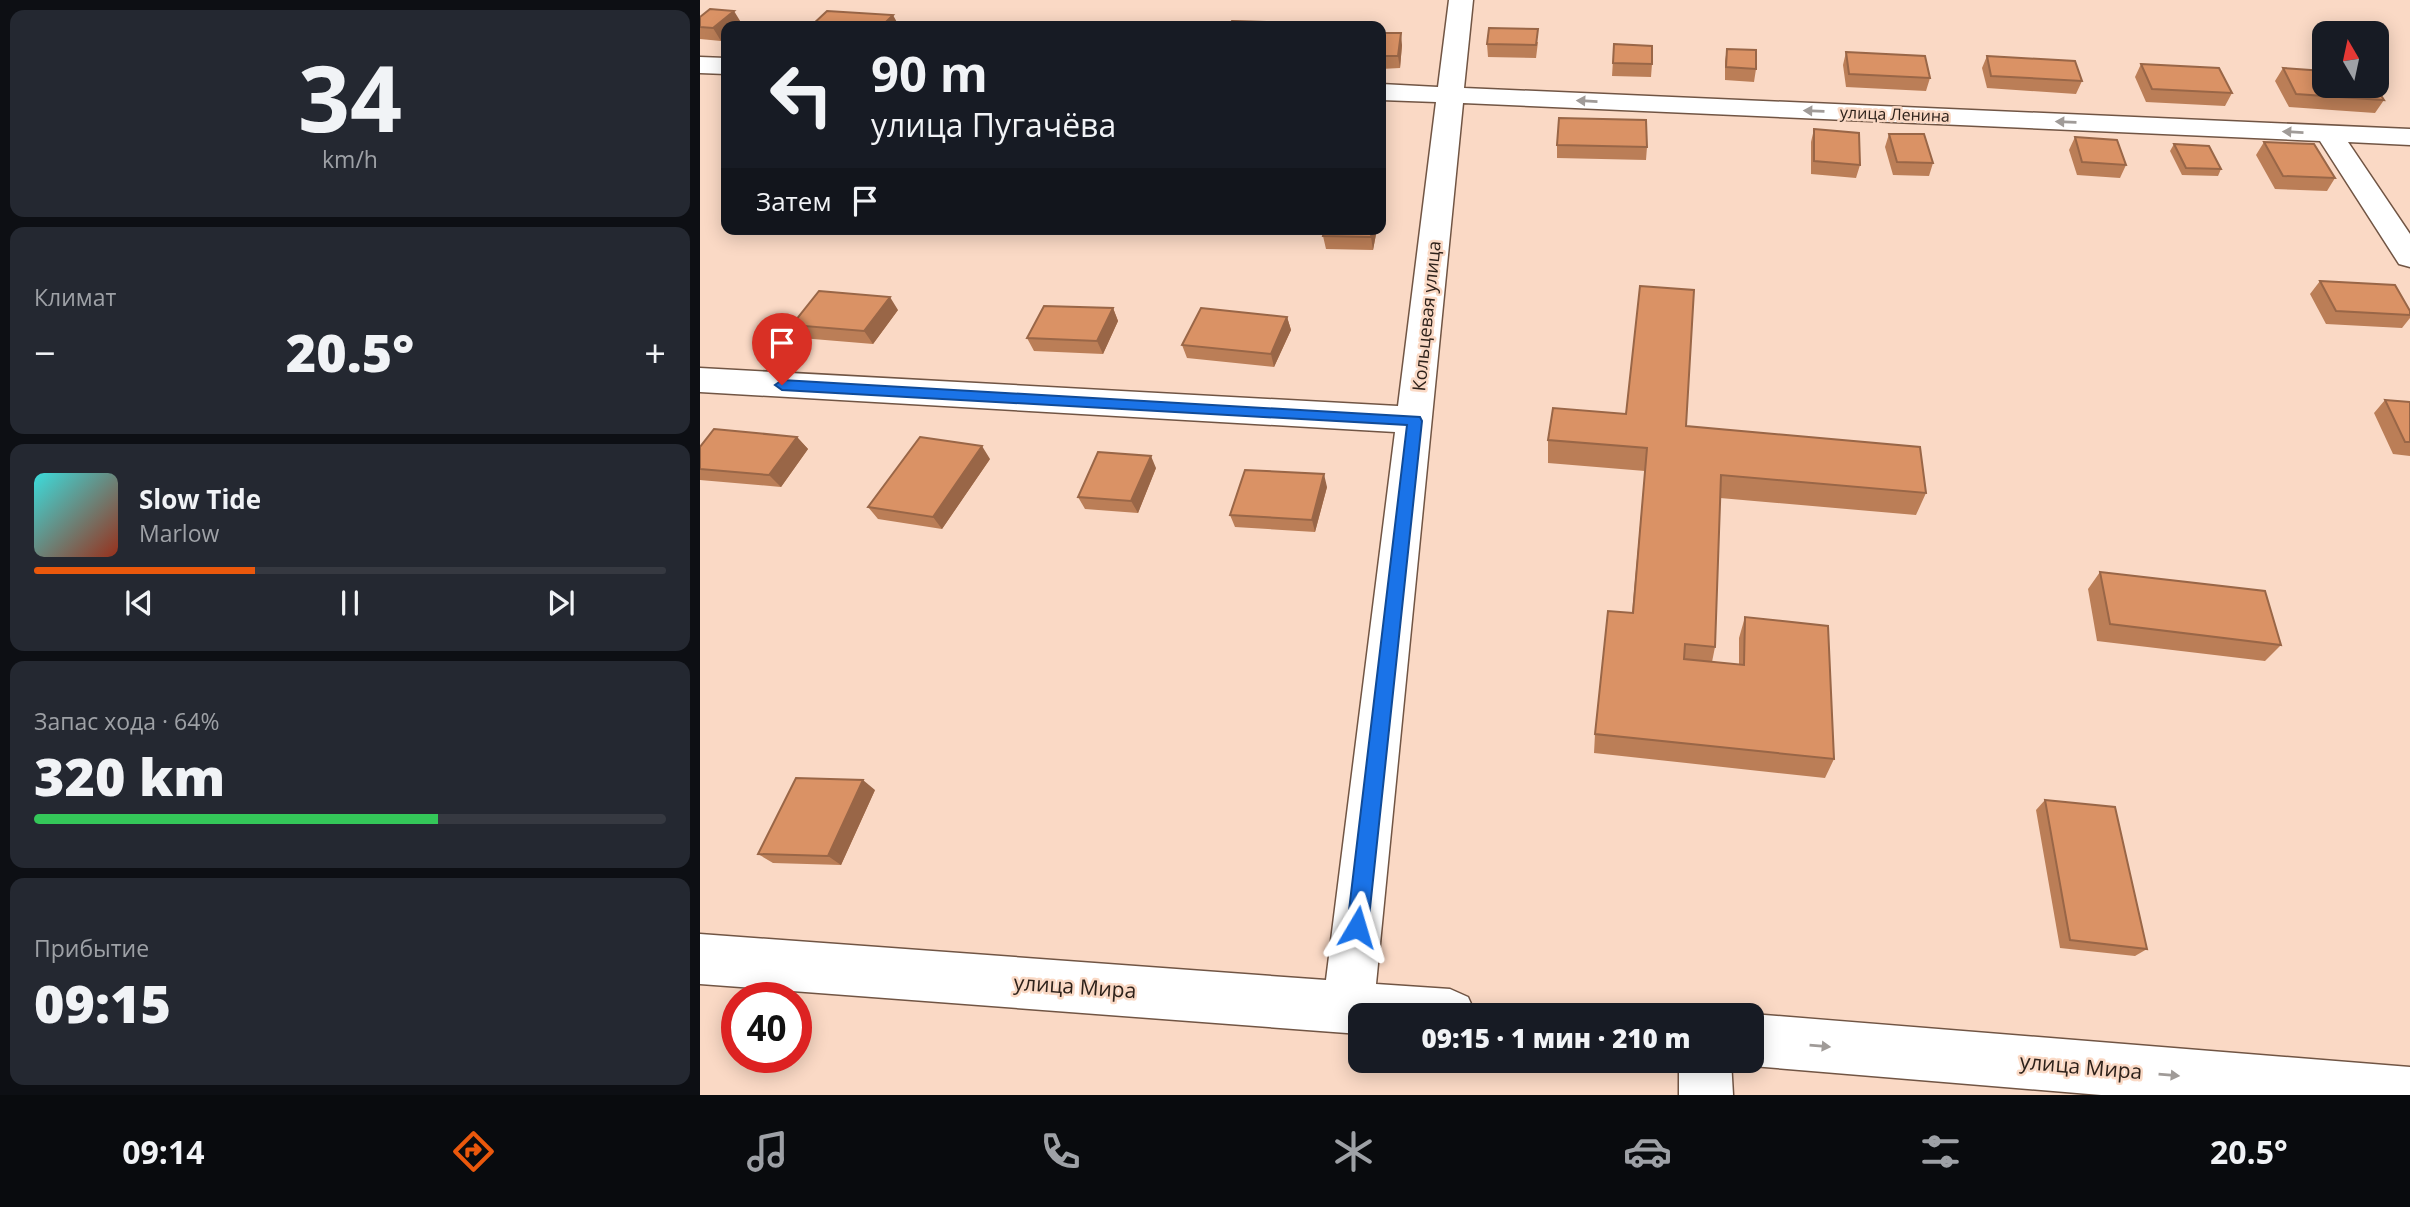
<!DOCTYPE html>
<html lang="ru">
<meta charset="utf-8">
<style>
:root{--surface:#171b24;--page:#242831;--text:#f1f3f6;--muted:#9ea1a6;--line:#363941;--accent:#ea580c}
body{margin:0;font-family:"Open Sans",sans-serif;background:var(--page);color:var(--text);height:100vh;display:flex;flex-direction:column;font-size:26px;white-space:nowrap}
*{box-sizing:border-box;margin:0}
p{font-size:23px;color:var(--muted)}
.icon{flex:none;width:38px;height:38px;fill:none;stroke:currentColor;stroke-width:2;stroke-linecap:round;stroke-linejoin:round}
.map{position:relative;flex:1;overflow:hidden}
.drawer{display:flex;flex-direction:column;gap:10px;padding:10px;background:#0d0f14;width:700px}
.drawer>*{flex:none}
.top-card{position:absolute;left:21px;top:21px;width:665px;height:214px;border-radius:14px;box-shadow:0 4px 18px #0003;background:#171b24;color:var(--text);overflow:hidden}
.needle{width:46px;rotate:351deg}
.controls{position:absolute;left:1612px;top:21px;display:grid;gap:14px}
.controls a{display:grid;place-items:center;width:77px;height:77px;border-radius:14px;background:var(--surface);box-shadow:0 4px 18px #0003;font-size:35px}
.speed{position:absolute;left:21px;top:982px;display:flex;gap:14px;font-size:35px;font-weight:700;text-align:center}
.speed>*{display:grid;place-content:center;width:91px;height:91px;border-radius:50%;background:var(--surface);box-shadow:0 4px 18px #0003;line-height:1}
.speed .limit{border:10px solid #d22;background:#fff;color:#111}
.pin{position:absolute;display:grid;place-items:center;width:60px;height:60px;color:#fff;margin:-72px -30px;border-radius:50% 50% 50% 0;rotate:-45deg;box-shadow:0 0 7px #0007}
.pin .icon{rotate:45deg}
.me{position:absolute;width:77px;margin:-38px;rotate:7deg;stroke-linejoin:round;filter:drop-shadow(0 0 5px #0008)}
.turn{display:flex;align-items:center;gap:24px;height:147px;padding:0 35px;font-size:32px}
.turn .icon{width:91px;height:91px;stroke-width:2.5}
.turn b{display:block;font-size:49px;line-height:60px}
.then{display:flex;align-items:center;height:66px;padding:0 35px;background:#0003;gap:14px;font-size:26px}
.big{font-size:52px;font-weight:800;line-height:1.1}
.drawer .widget{flex:1;display:flex;flex-direction:column;justify-content:center;gap:10px;min-width:0;padding:0 24px;border-radius:14px;background:var(--page)}
.drawer .dial{align-items:center;gap:0}
.dial b{font-size:91px;line-height:1}
.song{display:flex;align-items:center;gap:21px}
.cover{width:84px;height:84px;border-radius:10px;background:linear-gradient(135deg,hsl(180 70% 55%),hsl(10 70% 35%))}
.played{height:7px;border-radius:4px;background:linear-gradient(90deg,var(--accent) 35%,var(--line) 35%)}
.keys{display:flex;justify-content:space-around;direction:ltr}
.heat{display:flex;justify-content:space-between;align-items:center;font-size:38px;direction:ltr}
.charge{height:10px;border-radius:5px;background:linear-gradient(90deg,#34c759 64%,var(--line) 0)}
.trip{position:absolute;left:648px;top:1003px;width:416px;height:70px;border-radius:14px;background:var(--surface);box-shadow:0 4px 18px #0003;font-weight:800;line-height:70px;text-align:center}
.menu{display:flex;height:112px;justify-content:space-around;align-items:center;background:#090b0e;color:var(--muted)}
.menu .icon{width:49px;height:49px}
.menu .on{color:var(--accent)}
.menu b{font-size:32px;color:var(--text)}
main{display:flex;flex:1;min-height:0}
.map>svg:first-child{display:block}
.lines{fill:none;stroke-linecap:round;stroke-linejoin:round}
.minor-casing{stroke:#715544;stroke-width:3}
.minor{fill:#fff;fill-rule:evenodd}
.wall{fill:#bb7e57}
.shaded-wall{fill:#996647}
.building{fill:#da9265;stroke:#996647;stroke-width:2}
.oneway{fill:#a09b98}
.route{fill:#1a73e8;stroke:#114b97;stroke-width:2}
.labels{text-anchor:middle;stroke-width:5;stroke-linejoin:round;paint-order:stroke}
.far-street-label{font-size:16px;fill:#2d211a;stroke:#fad9c5}
.street-label{font-size:18px;fill:#2d211a;stroke:#fad9c5}
.near-street-label{font-size:21px;fill:#2d211a;stroke:#fad9c5}
</style>
<main>
<section class="drawer">
<div class="widget dial"><b>34</b><p>km/h</p></div>
<div class="widget"><p>Климат</p>
<div class="heat"><a>−</a><b class="big">20.5°</b><a>+</a></div>
</div>
<div class="widget">
<div class="song"><i class="cover"></i><div><b>Slow Tide</b><p>Marlow</p></div></div>
<div class="played"></div>
<div class="keys"><svg class="icon" aria-label="previous" viewBox="0 0 24 24"><path d="M18 5L8 12l10 7zM5 5v14"/></svg><svg class="icon" aria-label="pause" viewBox="0 0 24 24"><path d="M8 5v14M16 5v14"/></svg><svg class="icon" aria-label="next" viewBox="0 0 24 24"><path d="M6 5l10 7-10 7zM19 5v14"/></svg></div>
</div>
<div class="widget"><p>Запас хода · 64%</p><b class="big">320 km</b><div class="charge"></div></div>
<div class="widget"><p>Прибытие</p><b class="big">09:15</b></div>
</section>
<div class="map">
<svg width="1710" height="1095" viewBox="0 0 1710 1095">
<rect width="100%" height="100%" fill="#fad9c5"/>
<g class="lines">
<g class="minor-casing">
<path id="minor" d="M749,0h24l-9,88 946,41v16l-62,-3 62,92v33l-11,-3 -79,-123 -857,-38 -87,881 74,5 18,8 8,18h-116v19l-660,-50v-50l626,46 69,-548 -695,-40v-24l698,38 38,-304 -55,-2v-16l57,3z
M0,57l26,1v16l-26,-1z
M1052,1014l658,53v28h-309l-349,-29 -13,-6h13l-2,-45z
M979,1060h52l2,35h-54z"/>
</g>
<use href="#minor" class="minor"/>
</g>
<path class="wall" d="M0,17l42,7 -4,2h-12l-5,15 -21,-2z
M681,33l21,12 -2,23 -19,1z
M838,42l-2,16 -48,-1 -1,-13z
M914,44l38,20 -1,13 -39,-1z
M1027,49l29,20 -2,13 -29,-2v-19z
M1146,52l84,26 -4,13 -80,-4 -3,-22z
M1287,56l95,25 -6,13 -89,-6 -5,-20z
M1441,64l91,29 -7,13 -79,-4 -11,-25z
M1583,68l101,32 -9,13 -86,-6 -14,-26z
M1114,129l46,36 -4,13 -45,-4v-32z
M1189,134l44,29 -4,13 -36,-1 -8,-28z
M1375,137l51,28 -6,13 -43,-3 -8,-25z
M1564,142l71,36 -8,13 -52,-2 -19,-34z
M1474,144l47,25 -3,7 -36,-1 -12,-24z
M857,145l90,2 -1,13 -89,-2z
M677,229l-4,21 -47,-1 -3,-13z
M1620,281l90,30v7l-8,10 -76,-4 -16,-30z
M413,308l5,13 -15,33 -69,-3 -7,-13z
M198,310l-25,34 -72,-6 -9,-13z
M587,317l4,13 -17,37 -87,-9 -5,-13z
M1685,400l25,2v54l-17,-2 -19,-41z
M986,426l240,67 -10,22 -196,-17 -5,149 -3,15 27,3v-27l6,-21 89,142 -9,19 -231,-25 1,-19 37,-121 13,-142 -97,-8v-23z
M97,437l11,12 -27,38 -81,-7v-33z
M290,459l-48,70 -64,-10 -10,-12z
M456,468l-18,45 -53,-4 -7,-12z
M627,487l-12,45 -80,-5 -5,-12z
M1400,572l181,73 -16,16 -168,-20 -9,-52z
M175,790l-34,75 -68,-2 -15,-9z
M1345,800l102,149 -12,7 -75,-8 -24,-138z"/>
<path class="shaded-wall" d="M34,11l8,13 -4,2h-12v11l-5,4 -8,-13z
M193,15l6,11h-17z
M701,33l1,12 -2,23 -2,-12z
M672,229h5l-4,21 -2,-13z
M190,297l8,13 -25,34 -9,-13z
M413,308l5,13 -15,33 -6,-13z
M587,317l4,13 -17,37 -3,-13z
M97,437l11,12 -27,38 -12,-12z
M282,446l8,13 -48,70 -9,-12z
M451,456l5,12 -18,45 -7,-12z
M624,474l3,13 -12,45 -3,-12z
M163,780l12,10 -34,75 -13,-9z"/>
<path class="building" d="M10,9l24,2 -21,17 -13,-1v-10z
M127,11l66,4 -11,11h-71z
M532,21l33,1 -2,4h-33z
M396,22l39,1 -2,3h-40z
M789,28l49,1 -2,16 -49,-1z
M681,33h20l-3,23h-17z
M914,44l38,2v18l-39,-1z
M1027,49l29,1v19l-30,-2z
M1146,52l79,4 5,22 -81,-4z
M1287,56l88,5 7,20 -91,-5z
M1441,64l78,4 13,25 -80,-4z
M1583,68l41,3v15h51l9,14 -88,-6z
M859,118l87,2 1,27 -90,-2z
M1114,129l45,4 1,32 -46,-4z
M1189,134h35l9,29 -36,-1z
M1375,137l42,3 9,25 -44,-3z
M1564,142l50,2 21,34 -52,-2z
M1474,144l35,2 12,23 -35,-1z
M625,229h47l-1,8 -48,-1z
M1620,281l75,4 15,26v4l-74,-4z
M940,286l54,4 -8,136 234,21 6,46 -205,-18 -6,172 -30,-3 -1,15 60,6 1,-48 83,9 6,133 -239,-25 13,-123 25,2 14,-165 -99,-8 5,-32 73,6z
M119,291l71,6 -26,34 -72,-6z
M344,306l69,2 -16,33 -70,-3z
M501,308l86,9 -16,37 -89,-9z
M1685,400l25,2v40h-5z
M14,429l83,8 -28,38 -69,-6v-22z
M220,437l62,9 -49,71 -65,-10z
M398,452l53,4 -20,45 -53,-4z
M545,470l79,4 -12,46 -82,-5z
M1400,572l165,19 16,54 -171,-21z
M96,778l67,2 -35,76 -70,-2z
M1345,800l70,7 32,142 -77,-9z"/>
<defs><path id="oneway-solid" d="M-6-.8H1V-3.2L6.5 0L1 3.2V.8H-6Z" transform="scale(1.75)"/></defs>
<g class="oneway">
<use href="#oneway-solid" transform="translate(887 101) rotate(-177)"/>
<use href="#oneway-solid" transform="translate(1114 111) rotate(-178)"/>
<use href="#oneway-solid" transform="translate(1366 122) rotate(-178)"/>
<use href="#oneway-solid" transform="translate(1593 132) rotate(-177)"/>
<use href="#oneway-solid" transform="translate(1120 1046) rotate(5)"/>
<use href="#oneway-solid" transform="translate(1469 1075) rotate(5)"/>
</g>
<path class="route" d="M82,380l638,37 2,4 -54,506 -3,7 -8,3 -7,-3 -3,-7 60,-502 -625,-35 -7,-5z"/>
<g class="labels">
<g class="far-street-label">
<text transform="translate(1195 114) rotate(2)" y="6">улица Ленина</text>
</g>
<g class="street-label">
<text transform="translate(727 316) rotate(-84)" y="6">Кольцевая улица</text>
</g>
<g class="near-street-label">
<text transform="translate(375 987) rotate(4)" y="7">улица Мира</text>
<text transform="translate(1381 1067) rotate(5)" y="7">улица Мира</text>
</g>
</g>
</svg>
<div class="controls">
<a><svg class="needle" viewBox="-14 -14 28 28"><path d="M0-13l5 13h-10z" fill="#e53935"/><path d="M0 13l5-13h-10z" fill="#9ea1a6"/></svg></a>
</div>
<div class="speed"><div class="limit">40</div></div>
<div class="pin" style="left:82px;top:385px;background:#d93025"><svg class="icon" aria-label="arrive" viewBox="0 0 24 24"><path d="M6 21V4h12l-3 4 3 4H6"/></svg></div>
<svg class="me" style="left:657px;top:927px" viewBox="-20 -20 40 40"><path d="M0-17L14 15 0 8-14 15z" fill="#1a73e8" stroke="#fff" stroke-width="4"/></svg>
<div class="trip">09:15 · 1 мин · 210 m</div>
<div class="top-card">
<div class="turn"><svg class="icon" aria-label="left" viewBox="0 0 24 24"><path d="M17 20v-9H6M10 6l-5 5 5 5"/></svg><div><b>90 m</b>улица Пугачёва</div></div>
<div class="then">Затем<svg class="icon" aria-label="arrive" viewBox="0 0 24 24"><path d="M6 21V4h12l-3 4 3 4H6"/></svg></div>
</div>
</div>
</main>
<nav class="menu">
<b>09:14</b>
<svg class="icon on" aria-label="directions" viewBox="0 0 24 24"><path d="M12 3l9 9-9 9-9-9zM9 14v-3h6M13 9l2 2-2 2"/></svg>
<svg class="icon" aria-label="music" viewBox="0 0 24 24"><path d="M9 18V5l10-2v13"/><circle cx="6" cy="18" r="3"/><circle cx="16" cy="16" r="3"/></svg>
<svg class="icon" aria-label="phone" viewBox="0 0 24 24"><path d="M5 4h4l2 5-3 2q2 4 5 5l2-3 5 2v4C11 20 4 13 5 4z"/></svg>
<svg class="icon" aria-label="climate" viewBox="0 0 24 24"><path d="M12 3v18M4 7l16 10M4 17L20 7"/></svg>
<svg class="icon" aria-label="car" viewBox="0 0 24 24"><path d="M5 17H2v-5l4-1 3-4h7l3 4 3 1v5h-3M9 17h6M6 11h13"/><circle cx="7" cy="17" r="2"/><circle cx="17" cy="17" r="2"/></svg>
<svg class="icon" aria-label="filters" viewBox="0 0 24 24"><path d="M4 7h16M4 17h16"/><circle cx="9" cy="7" r="2"/><circle cx="15" cy="17" r="2"/></svg>
<b>20.5°</b>
</nav>
